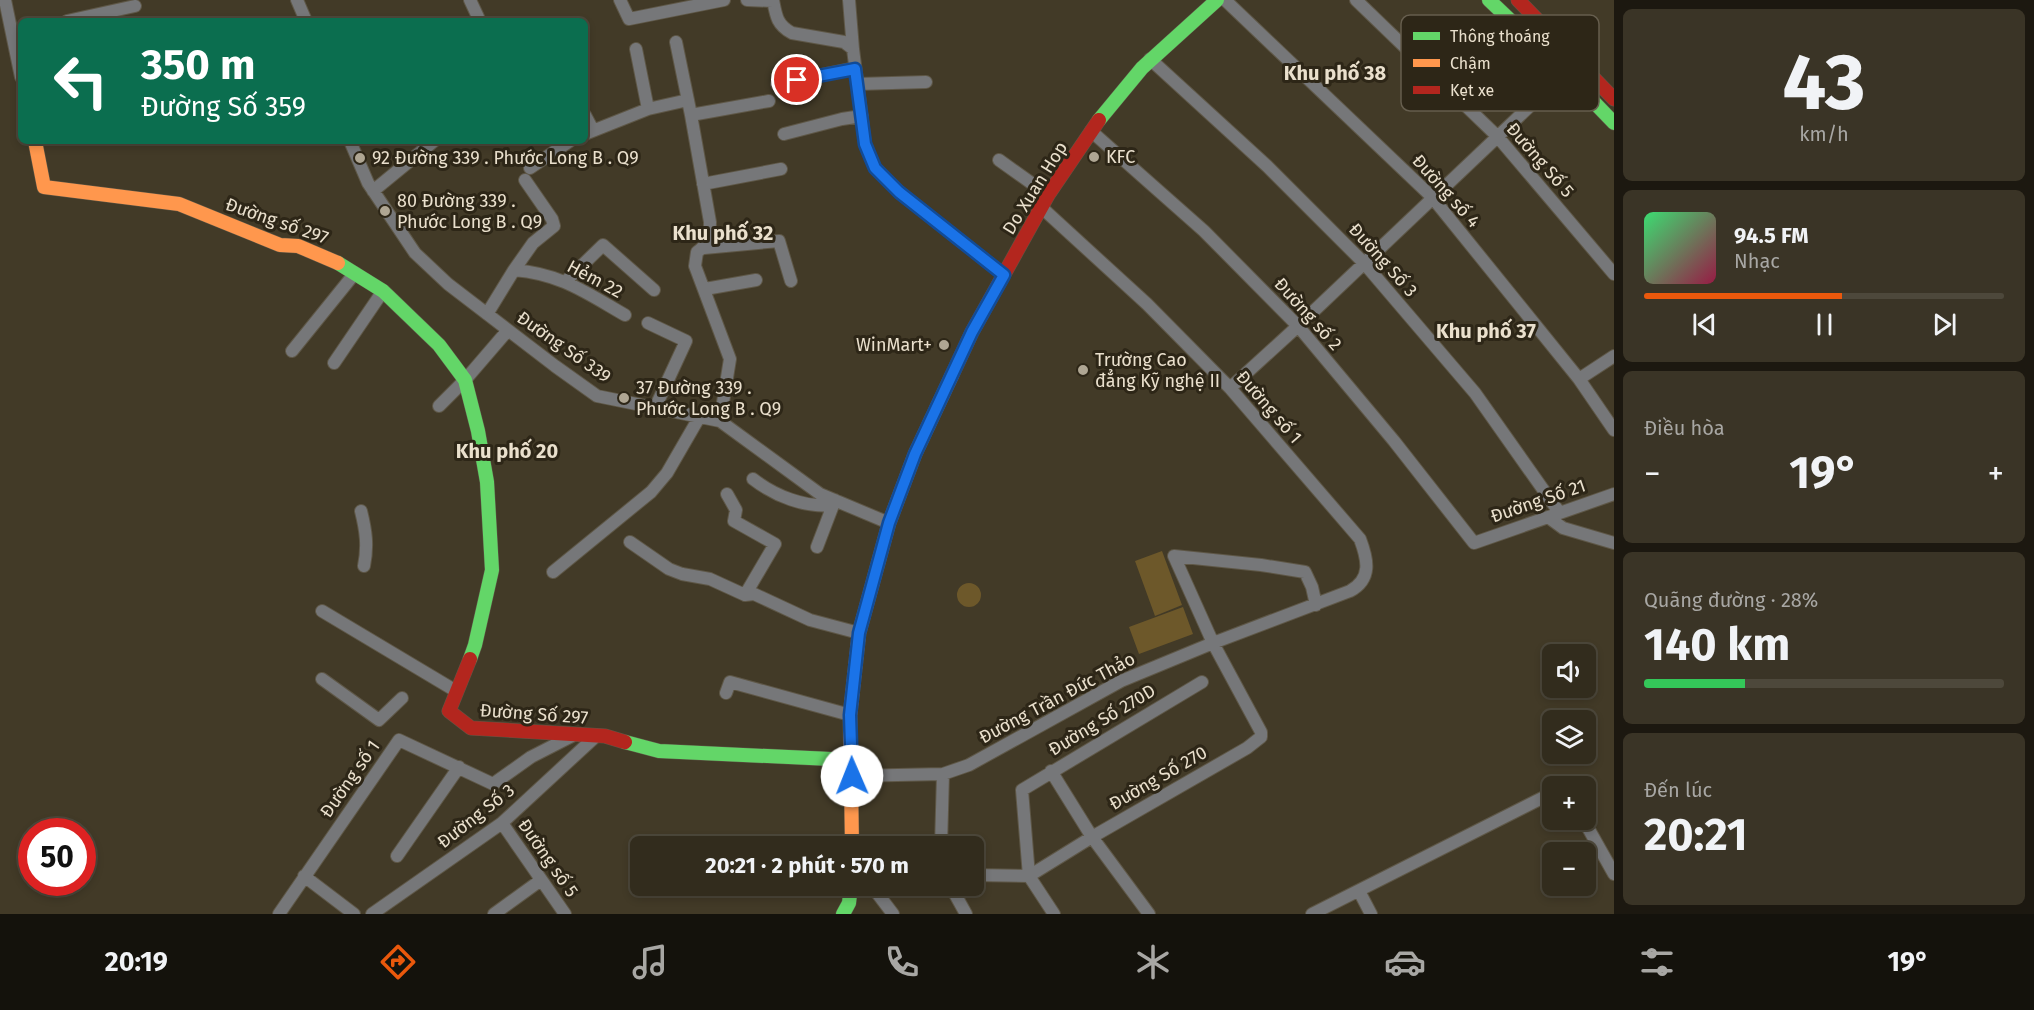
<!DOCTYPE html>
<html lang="vi">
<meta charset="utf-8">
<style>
:root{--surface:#322c1d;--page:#3a3426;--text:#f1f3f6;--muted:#a8a7a4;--line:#4d483b;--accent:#ea580c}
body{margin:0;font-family:"Fira Sans",sans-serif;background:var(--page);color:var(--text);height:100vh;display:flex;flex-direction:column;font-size:22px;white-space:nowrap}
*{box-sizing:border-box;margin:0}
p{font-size:20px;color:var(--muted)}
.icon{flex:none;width:33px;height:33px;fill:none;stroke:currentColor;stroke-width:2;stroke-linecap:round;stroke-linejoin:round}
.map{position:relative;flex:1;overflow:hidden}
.sheet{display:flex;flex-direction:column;gap:9px;padding:9px;background:#1c1810;width:420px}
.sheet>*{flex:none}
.banner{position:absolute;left:18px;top:18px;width:570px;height:126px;border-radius:9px;box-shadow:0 3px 9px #0003,0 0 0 2px var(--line);background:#0b6e4f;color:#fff;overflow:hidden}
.tools{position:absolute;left:1542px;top:644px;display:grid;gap:12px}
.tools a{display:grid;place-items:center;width:54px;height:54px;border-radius:9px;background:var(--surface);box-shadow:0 3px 9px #0003,0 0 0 2px var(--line);font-size:30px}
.speed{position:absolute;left:18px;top:818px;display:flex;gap:12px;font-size:30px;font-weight:700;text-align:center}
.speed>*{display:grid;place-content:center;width:78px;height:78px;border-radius:50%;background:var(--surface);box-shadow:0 3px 9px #0003,0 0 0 2px var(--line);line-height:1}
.speed .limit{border:9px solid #d22;background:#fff;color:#111}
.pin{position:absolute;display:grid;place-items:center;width:51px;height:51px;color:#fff;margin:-26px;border:3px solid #fff;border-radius:50%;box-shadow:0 2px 6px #0007}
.me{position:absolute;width:66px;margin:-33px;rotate:359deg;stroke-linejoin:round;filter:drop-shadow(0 0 4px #0008)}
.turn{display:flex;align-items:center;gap:21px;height:126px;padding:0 24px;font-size:27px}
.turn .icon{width:78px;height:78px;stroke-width:2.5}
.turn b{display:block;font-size:42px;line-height:51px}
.big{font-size:45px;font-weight:700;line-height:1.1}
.sheet .card{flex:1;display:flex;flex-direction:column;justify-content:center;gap:9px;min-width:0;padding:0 21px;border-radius:9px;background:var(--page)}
.sheet .dial{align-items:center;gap:0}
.dial b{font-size:78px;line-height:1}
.song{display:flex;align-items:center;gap:18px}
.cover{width:72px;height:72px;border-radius:9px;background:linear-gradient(135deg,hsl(140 70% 55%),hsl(340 70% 35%))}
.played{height:6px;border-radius:3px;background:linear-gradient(90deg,var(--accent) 55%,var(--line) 55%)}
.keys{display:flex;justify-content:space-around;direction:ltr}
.heat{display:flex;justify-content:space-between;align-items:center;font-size:33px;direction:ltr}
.charge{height:9px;border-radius:4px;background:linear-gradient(90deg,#34c759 28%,var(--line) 0)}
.trip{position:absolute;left:630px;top:836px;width:354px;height:60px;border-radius:9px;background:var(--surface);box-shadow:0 3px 9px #0003,0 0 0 2px var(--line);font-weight:700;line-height:60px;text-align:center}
.dock{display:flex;height:96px;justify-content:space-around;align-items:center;background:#14120c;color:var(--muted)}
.dock .icon{width:42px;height:42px}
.dock .active{color:var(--accent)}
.dock b{font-size:27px;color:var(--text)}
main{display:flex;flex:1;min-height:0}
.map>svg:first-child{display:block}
.green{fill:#6d582a}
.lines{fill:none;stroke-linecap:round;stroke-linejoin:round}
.street-casing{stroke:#5e5747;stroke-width:14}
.fast-casing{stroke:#5e5747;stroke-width:15}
.slow-casing{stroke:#5e5747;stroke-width:15}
.jam-casing{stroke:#5e5747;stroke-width:15}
.street{stroke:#767779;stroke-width:12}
.fast{stroke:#63d668;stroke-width:14}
.slow{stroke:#ff974d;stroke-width:14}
.jam{stroke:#b3261e;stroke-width:14}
.route-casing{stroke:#114b97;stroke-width:15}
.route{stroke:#1a73e8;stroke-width:10}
.poi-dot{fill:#afa693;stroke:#2d2617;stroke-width:2}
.labels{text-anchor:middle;stroke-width:6;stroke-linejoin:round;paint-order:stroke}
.poi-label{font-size:18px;fill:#eae0cd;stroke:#2d2617;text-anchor:start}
.street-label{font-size:18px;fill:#eae0cd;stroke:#2d2617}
.neighbourhood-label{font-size:20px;font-weight:bold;fill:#eae0cd;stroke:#2d2617}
.key{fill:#2d2617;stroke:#665e4e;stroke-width:1.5}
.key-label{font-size:16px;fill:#eae0cd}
</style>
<main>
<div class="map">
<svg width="1614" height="914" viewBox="0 0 1614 914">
<rect width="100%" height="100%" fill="#423a27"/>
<path class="green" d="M1162,551l20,54 -27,11 -20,-55z
M957 595a12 12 0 1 1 24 0a12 12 0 1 1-24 0Z
M1183,607l10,27 -54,20 -10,-27z"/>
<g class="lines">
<g class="street-casing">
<path id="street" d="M5,0l16,77
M297,0l9,21
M470,0l8,17
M620,0l9,19 95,-19
M747,0l26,1
M773,0c3,16 4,25 19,33l52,9 9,7 12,95 10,24 24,24 105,83
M849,0l4,49
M1225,0l207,197 147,182 35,51
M1356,0l141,136 117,138
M67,21l68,-15
M676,42l15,73 19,107c0,13 -1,22 -13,30l-2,14 35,93 -10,62
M636,49l12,60
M1150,59l117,107 97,97 111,130 84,119
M777,84l78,-16
M858,84l68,-2
M585,115l8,15
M691,115l78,-14
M1091,131l113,100 94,95 96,115 80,102 140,-49
M585,134l63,-25 40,-9
M784,134l58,-15 20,-3
M350,141l18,42 47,70 33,31 107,82 42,30 123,25 100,73 69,29
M999,160l49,35
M530,168l40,-27
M703,184l78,-15
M373,191l61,-50
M704,248l75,-7 12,40
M514,270c47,4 71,22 111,45
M566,281l37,-36 51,45
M705,289l51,-9
M487,314l27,-44 19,-27 21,-17 -2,-7 -27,-39
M648,323l38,18 -31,67
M292,351l63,-78
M334,363l49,-72
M1579,379l35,-23
M1230,388l68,-62 272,-258
M439,406l26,-26 43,-50
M753,479c22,17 52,29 80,26
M727,494l9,16 -2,11 41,23 -30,51
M361,511c5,20 7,35 3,55
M1548,517l15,11 51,15
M630,542l39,27 13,5 28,5 35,16
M817,547l18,-47
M553,572l98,-80 16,-19 33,-57
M745,595l9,-1 56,26 49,13
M322,611l134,80
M322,679l57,41 23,-22
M726,693l4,-11 120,33
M1051,771l41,66 57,77
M852,776l91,-2 26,-9 152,-84 92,-38 137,-52c22,-12 18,-31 10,-52l-130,-151 -83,-84 -106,-97
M1583,819l31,55
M502,823l63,91
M941,846l2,-72
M397,856l62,-89
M974,875l55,1 63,-39 155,-89 14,-11v-5l-48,-89 -39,-87 87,9 44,7 7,15 4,18
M304,876l50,38
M871,885l22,29
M950,885l16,29
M1359,891l12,23
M279,914l120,-174 94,44 38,-27 43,-22
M372,914l130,-91 93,-86
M494,914l47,-34
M1054,914l-25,-38 -7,-86 180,-108
M1312,914l240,-121"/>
</g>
<g class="fast-casing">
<path id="fast" d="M1489,0l75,71 50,52
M1099,120l43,-52 75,-68
M338,263l45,28 56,54 26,35 13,51 9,51 5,88 -17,75 -5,14
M625,742l34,9 193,9
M843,914l6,-11 2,-18"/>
</g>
<g class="slow-casing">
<path id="slow" d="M35,141l9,46 135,17 101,41 18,1 40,17
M852,846l-2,-131 9,-82 30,-110 26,-69 37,-79"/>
</g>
<g class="jam-casing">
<path id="jam" d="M1518,0l96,99
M952,375l20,-43 76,-137 51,-75
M470,659l-21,52 22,17 134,8 20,6"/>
</g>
<use href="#street" class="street"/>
<use href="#fast" class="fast"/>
<use href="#slow" class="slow"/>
<use href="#jam" class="jam"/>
</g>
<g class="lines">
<g class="route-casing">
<path id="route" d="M797,80l58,-11 10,75 10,24 24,24 105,83 -32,57 -57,122 -26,69 -30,110 -9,82 2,61"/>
</g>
<use href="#route" class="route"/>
</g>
<g class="poi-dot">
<circle cx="1094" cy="157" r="6"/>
<circle cx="360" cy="158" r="6"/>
<circle cx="385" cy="211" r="6"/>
<circle cx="944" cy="345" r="6"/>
<circle cx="1083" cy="370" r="6"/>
<circle cx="624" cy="398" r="6"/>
</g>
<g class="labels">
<g class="poi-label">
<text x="1106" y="163">KFC</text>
<text x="372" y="164">92 Đường 339 . Phước Long B . Q9</text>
<text x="397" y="207">80 Đường 339 .<tspan x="397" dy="21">Phước Long B . Q9</tspan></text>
<text x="932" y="351" text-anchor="end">WinMart+</text>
<text x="1095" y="366">Trường Cao<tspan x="1095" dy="21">đẳng Kỹ nghệ II</tspan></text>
<text x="636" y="394">37 Đường 339 .<tspan x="636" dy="21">Phước Long B . Q9</tspan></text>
</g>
<g class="street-label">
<text transform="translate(1540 160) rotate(49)" y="6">Đường Số 5</text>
<text transform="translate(1035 188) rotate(-58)" y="6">Do Xuan Hop</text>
<text transform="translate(1446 191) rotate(48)" y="6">Đường số 4</text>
<text transform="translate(277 221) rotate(19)" y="6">Đường số 297</text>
<text transform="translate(1383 260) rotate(48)" y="6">Đường Số 3</text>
<text transform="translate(595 279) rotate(28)" y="6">Hẻm 22</text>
<text transform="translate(1308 314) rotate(48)" y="6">Đường số 2</text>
<text transform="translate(564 347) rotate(35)" y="6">Đường Số 339</text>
<text transform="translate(1269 407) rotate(49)" y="6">Đường số 1</text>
<text transform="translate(1538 501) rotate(-19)" y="6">Đường Số 21</text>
<text transform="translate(1057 698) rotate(-28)" y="6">Đường Trần Đức Thảo</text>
<text transform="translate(534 714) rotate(4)" y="6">Đường Số 297</text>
<text transform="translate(1102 720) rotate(-31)" y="6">Đường Số 270D</text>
<text transform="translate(1158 778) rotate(-30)" y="6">Đường Số 270</text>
<text transform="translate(350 779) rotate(-55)" y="6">Đường số 1</text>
<text transform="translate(476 816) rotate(-38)" y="6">Đường Số 3</text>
<text transform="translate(548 858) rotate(55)" y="6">Đường số 5</text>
</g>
<g class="neighbourhood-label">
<text x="1335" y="80">Khu phố 38</text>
<text x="723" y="240">Khu phố 32</text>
<text x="1486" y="338">Khu phố 37</text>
<text x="507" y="458">Khu phố 20</text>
</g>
</g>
<rect x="1401" y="15" width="198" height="96" rx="9" class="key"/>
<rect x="1413" y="32" width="27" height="8" fill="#63d668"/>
<rect x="1413" y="59" width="27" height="8" fill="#ff974d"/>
<rect x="1413" y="86" width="27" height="8" fill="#b3261e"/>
<g class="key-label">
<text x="1450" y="42">Thông thoáng</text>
<text x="1450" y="69">Chậm</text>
<text x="1450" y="96">Kẹt xe</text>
</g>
</svg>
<div class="tools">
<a><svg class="icon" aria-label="sound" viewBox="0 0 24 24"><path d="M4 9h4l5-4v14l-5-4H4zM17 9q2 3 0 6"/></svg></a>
<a><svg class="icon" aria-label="layers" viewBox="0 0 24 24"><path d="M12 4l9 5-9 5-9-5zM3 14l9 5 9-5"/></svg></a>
<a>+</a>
<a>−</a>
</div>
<div class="speed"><div class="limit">50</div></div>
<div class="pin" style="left:797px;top:80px;background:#d93025"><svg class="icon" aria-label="arrive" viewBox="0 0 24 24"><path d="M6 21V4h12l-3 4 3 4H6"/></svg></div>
<svg class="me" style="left:852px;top:776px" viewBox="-20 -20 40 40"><circle r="19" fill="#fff"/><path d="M0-13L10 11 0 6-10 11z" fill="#1a73e8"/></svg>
<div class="trip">20:21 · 2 phút · 570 m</div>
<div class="banner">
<div class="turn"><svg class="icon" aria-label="left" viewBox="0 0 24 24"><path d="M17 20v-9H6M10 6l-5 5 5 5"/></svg><div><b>350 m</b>Đường Số 359</div></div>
</div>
</div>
<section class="sheet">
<div class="card dial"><b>43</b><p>km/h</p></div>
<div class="card">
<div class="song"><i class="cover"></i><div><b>94.5 FM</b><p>Nhạc</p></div></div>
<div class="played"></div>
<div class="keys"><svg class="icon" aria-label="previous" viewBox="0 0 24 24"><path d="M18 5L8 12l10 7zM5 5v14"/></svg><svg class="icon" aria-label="pause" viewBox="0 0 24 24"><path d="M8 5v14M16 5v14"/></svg><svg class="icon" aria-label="next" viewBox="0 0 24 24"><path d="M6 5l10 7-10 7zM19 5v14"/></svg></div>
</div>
<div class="card"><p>Điều hòa</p>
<div class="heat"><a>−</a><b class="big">19°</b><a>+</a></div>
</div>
<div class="card"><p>Quãng đường · 28%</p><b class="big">140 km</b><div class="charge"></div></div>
<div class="card"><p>Đến lúc</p><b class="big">20:21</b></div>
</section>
</main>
<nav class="dock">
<b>20:19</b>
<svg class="icon active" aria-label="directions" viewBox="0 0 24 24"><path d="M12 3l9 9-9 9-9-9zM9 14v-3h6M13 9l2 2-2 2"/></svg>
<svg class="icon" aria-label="music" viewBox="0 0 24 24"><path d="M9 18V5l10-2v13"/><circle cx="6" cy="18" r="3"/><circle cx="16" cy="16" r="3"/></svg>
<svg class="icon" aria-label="phone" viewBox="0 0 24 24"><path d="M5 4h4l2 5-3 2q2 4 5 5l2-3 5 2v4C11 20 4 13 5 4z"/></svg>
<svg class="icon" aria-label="climate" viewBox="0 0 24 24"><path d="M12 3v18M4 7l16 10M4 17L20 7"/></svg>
<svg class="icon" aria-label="car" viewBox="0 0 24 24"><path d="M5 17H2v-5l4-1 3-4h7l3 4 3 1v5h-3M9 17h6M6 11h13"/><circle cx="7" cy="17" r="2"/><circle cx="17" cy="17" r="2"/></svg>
<svg class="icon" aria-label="filters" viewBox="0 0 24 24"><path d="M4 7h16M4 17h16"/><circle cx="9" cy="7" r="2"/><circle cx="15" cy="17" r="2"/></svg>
<b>19°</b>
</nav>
